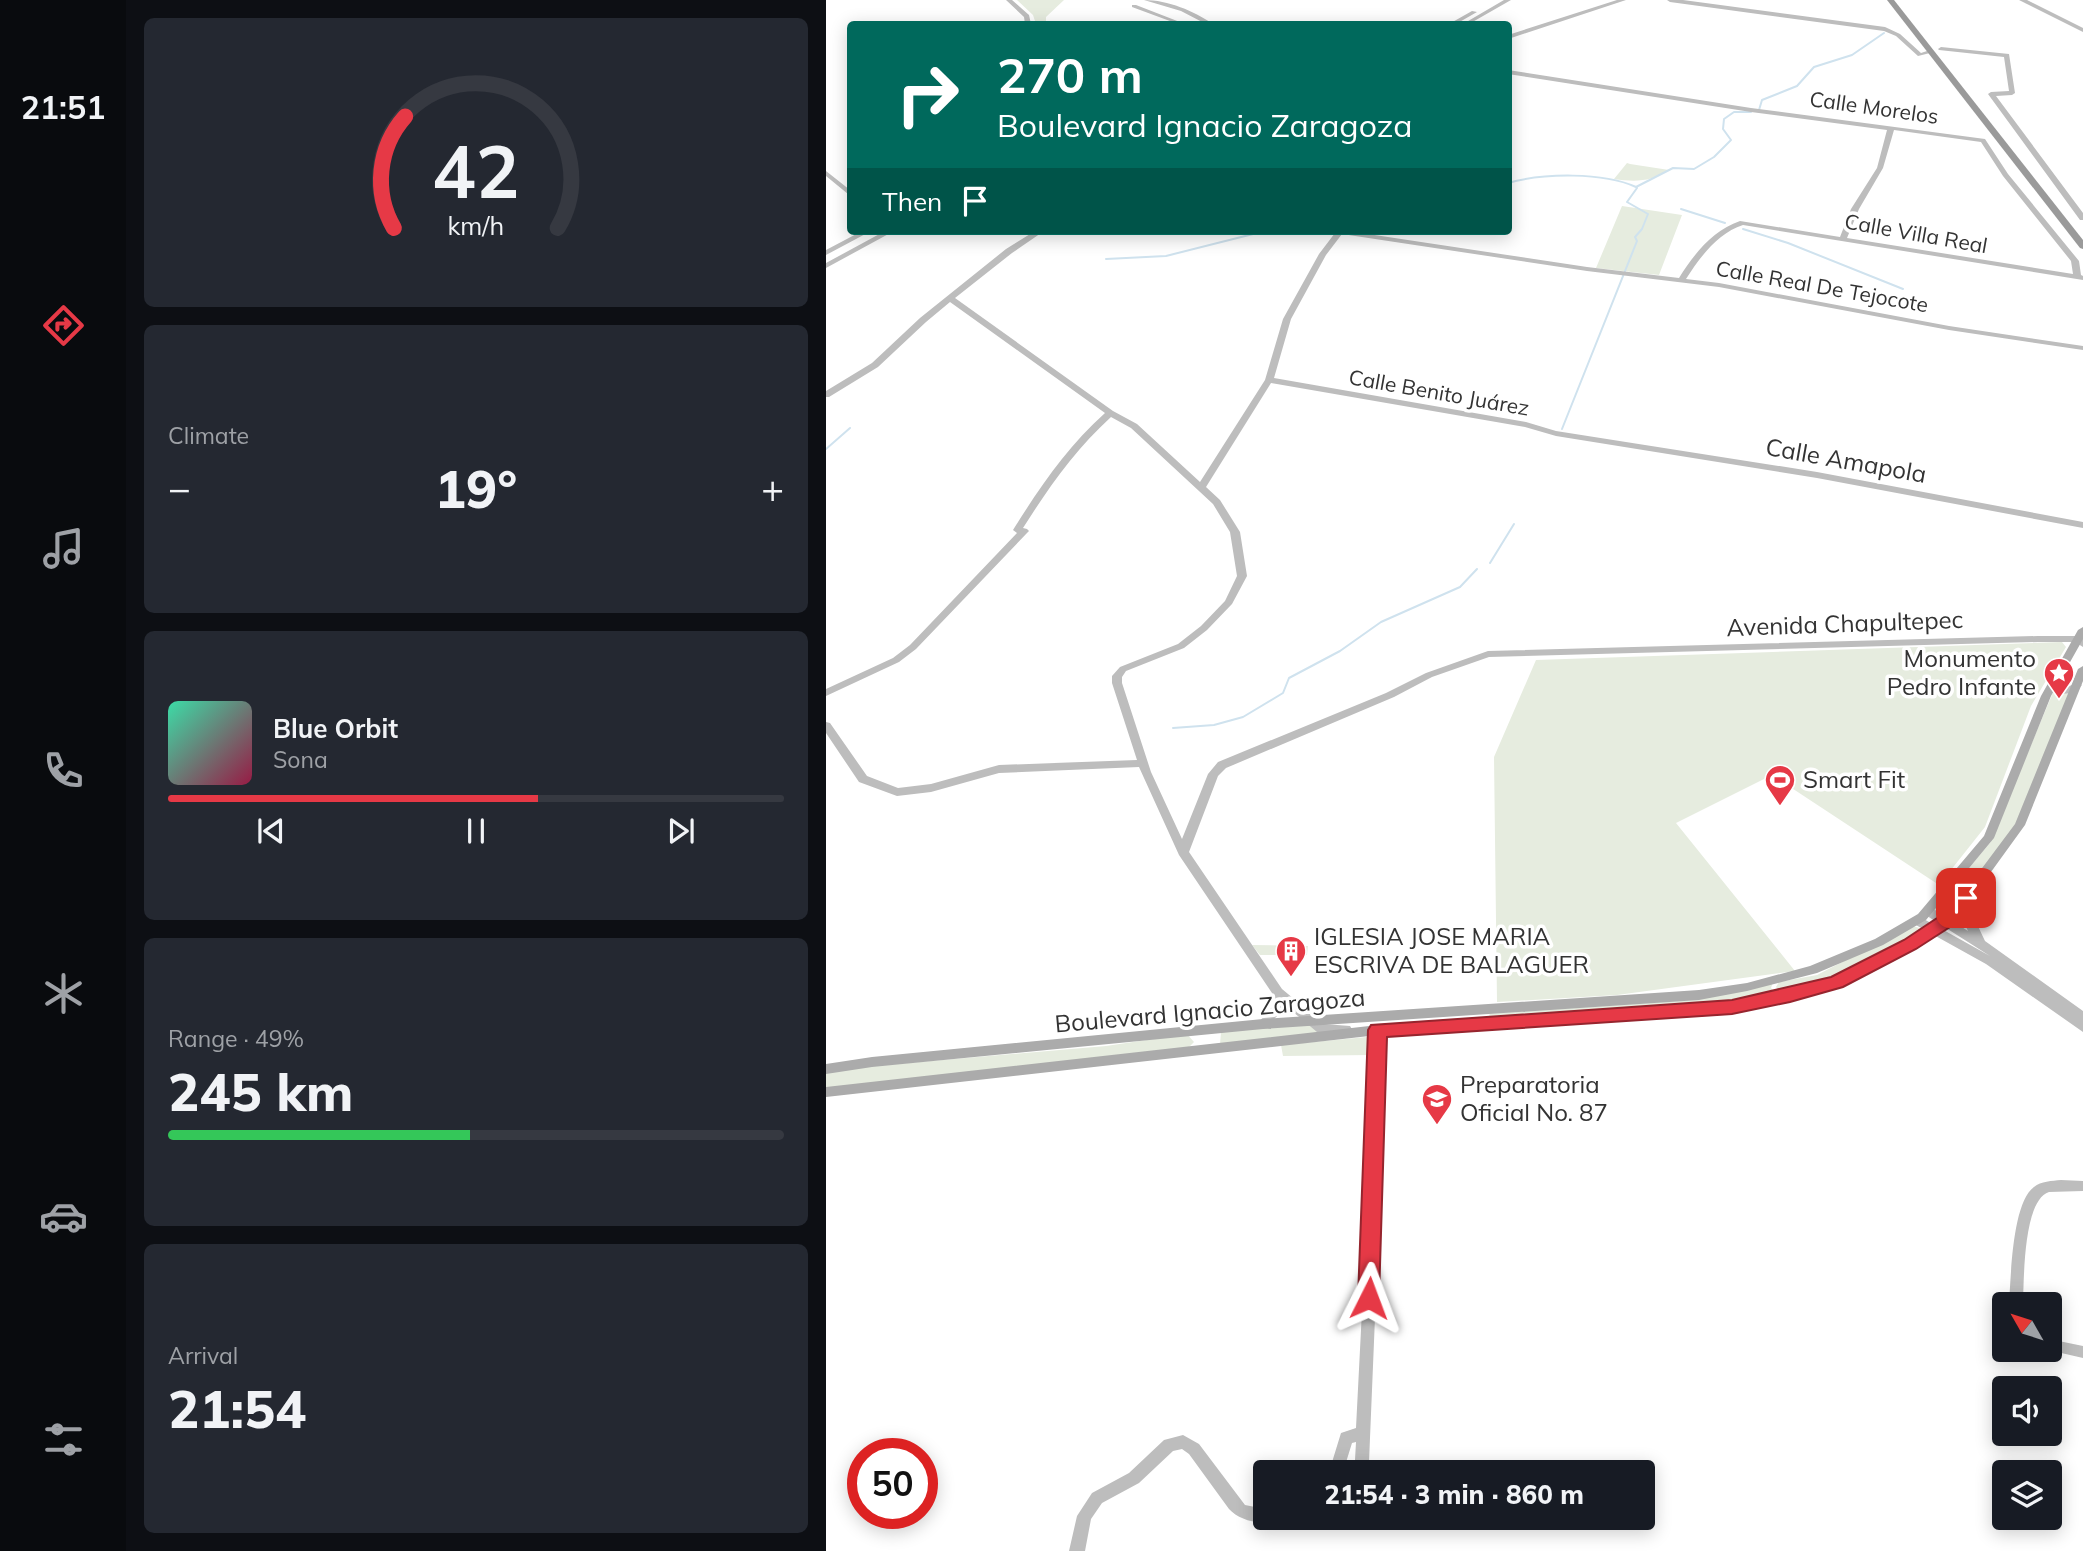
<!DOCTYPE html>
<meta charset="utf-8">
<style>
:root{--surface:#171b24;--page:#242831;--text:#f1f3f6;--muted:#9ea1a6;--line:#363941;--accent:#e63946}
body{margin:0;font-family:Mulish,sans-serif;background:var(--page);color:var(--text);height:100vh;display:flex;flex-direction:column;font-size:26px;white-space:nowrap}
*{box-sizing:border-box;margin:0}
p{font-size:23px;color:var(--muted)}
.icon{flex:none;width:38px;height:38px;fill:none;stroke:currentColor;stroke-width:2;stroke-linecap:round;stroke-linejoin:round}
.map{position:relative;flex:1;overflow:hidden}
.sheet{display:flex;flex-direction:column;gap:18px;padding:18px;background:#0d0f14;width:700px}
.sheet>*{flex:none}
.hud{position:absolute;left:21px;top:21px;width:665px;height:214px;border-radius:7px;box-shadow:0 4px 18px #0003;background:#00695c;color:#fff;overflow:hidden}
.needle{width:46px;rotate:309deg}
.controls{position:absolute;left:1166px;top:1292px;display:grid;gap:14px}
.controls a{display:grid;place-items:center;width:70px;height:70px;border-radius:7px;background:var(--surface);box-shadow:0 4px 18px #0003;font-size:35px}
.speed{position:absolute;left:21px;top:1438px;display:flex;gap:14px;font-size:35px;font-weight:700;text-align:center}
.speed>*{display:grid;place-content:center;width:91px;height:91px;border-radius:50%;background:var(--surface);box-shadow:0 4px 18px #0003;line-height:1}
.speed .limit{border:10px solid #d22;background:#fff;color:#111}
.pin{position:absolute;display:grid;place-items:center;width:60px;height:60px;color:#fff;margin:-30px;border-radius:14px;box-shadow:0 4px 10px #0006}
.me{position:absolute;width:77px;margin:-38px;rotate:3deg;stroke-linejoin:round;filter:drop-shadow(0 0 5px #0008)}
.turn{display:flex;align-items:center;gap:24px;height:147px;padding:0 35px;font-size:32px}
.turn .icon{width:91px;height:91px;stroke-width:2.5}
.turn b{display:block;font-size:49px;line-height:60px}
.then{display:flex;align-items:center;height:66px;padding:0 35px;background:#0003;gap:14px;font-size:26px}
.big{font-size:52px;font-weight:800;line-height:1.1}
.sheet .widget{flex:1;display:flex;flex-direction:column;justify-content:center;gap:10px;min-width:0;padding:0 24px;border-radius:10px;background:var(--page)}
.sheet .dial{align-items:center;gap:0}
.dial svg{height:182px;overflow:visible;fill:none;stroke:var(--line);stroke-width:7;stroke-linecap:round;text-anchor:middle}
.dial text{fill:var(--text);stroke:none}
.song{display:flex;align-items:center;gap:21px}
.cover{width:84px;height:84px;border-radius:10px;background:linear-gradient(135deg,hsl(160 70% 55%),hsl(340 70% 35%))}
.played{height:7px;border-radius:4px;background:linear-gradient(90deg,var(--accent) 60%,var(--line) 60%)}
.keys{display:flex;justify-content:space-around;direction:ltr}
.heat{display:flex;justify-content:space-between;align-items:center;font-size:38px;direction:ltr}
.charge{height:10px;border-radius:5px;background:linear-gradient(90deg,#34c759 49%,var(--line) 0)}
.trip{position:absolute;left:427px;top:1460px;width:402px;height:70px;border-radius:7px;background:var(--surface);box-shadow:0 4px 18px #0003;font-weight:800;line-height:70px;text-align:center}
main{display:flex;flex:1;min-height:0}
.tabs{display:flex;flex-direction:column;width:126px;justify-content:space-around;align-items:center;background:#090b0e;color:var(--muted)}
.tabs .icon{width:49px;height:49px}
.tabs .selected{color:var(--accent)}
.tabs b{font-size:32px;color:var(--text)}
.map>svg:first-child{display:block}
.green{fill:#e6ecdf}
.lines{fill:none;stroke-linecap:round;stroke-linejoin:round}
.stream{stroke:#cfe2ee;stroke-width:2}
.secondary{fill:#bdbdbd;fill-rule:evenodd}
.primary{fill:#ababab;fill-rule:evenodd}
.highway{fill:#9a9a9a;fill-rule:evenodd}
.route{fill:#e63946;stroke:#96252e;stroke-width:2}
.labels{text-anchor:middle;stroke-width:7;stroke-linejoin:round;paint-order:stroke}
.far-street-label{font-size:21px;fill:#333;stroke:#fff}
.street-label{font-size:24px;fill:#333;stroke:#fff}
.poi-label{font-size:24px;fill:#333;stroke:#fff;text-anchor:start}
</style>
<main>
<nav class="tabs">
<b>21:51</b>
<svg class="icon selected" aria-label="directions" viewBox="0 0 24 24"><path d="M12 3l9 9-9 9-9-9zM9 14v-3h6M13 9l2 2-2 2"/></svg>
<svg class="icon" aria-label="music" viewBox="0 0 24 24"><path d="M9 18V5l10-2v13"/><circle cx="6" cy="18" r="3"/><circle cx="16" cy="16" r="3"/></svg>
<svg class="icon" aria-label="phone" viewBox="0 0 24 24"><path d="M5 4h4l2 5-3 2q2 4 5 5l2-3 5 2v4C11 20 4 13 5 4z"/></svg>
<svg class="icon" aria-label="climate" viewBox="0 0 24 24"><path d="M12 3v18M4 7l16 10M4 17L20 7"/></svg>
<svg class="icon" aria-label="car" viewBox="0 0 24 24"><path d="M5 17H2v-5l4-1 3-4h7l3 4 3 1v5h-3M9 17h6M6 11h13"/><circle cx="7" cy="17" r="2"/><circle cx="17" cy="17" r="2"/></svg>
<svg class="icon" aria-label="filters" viewBox="0 0 24 24"><path d="M4 7h16M4 17h16"/><circle cx="9" cy="7" r="2"/><circle cx="15" cy="17" r="2"/></svg>
</nav>
<section class="sheet">
<div class="widget dial"><svg viewBox="0 0 100 80">
<path d="M14 69A42 42 0 1 1 86 69"/>
<path d="M14 69A42 42 0 0 1 19 20" stroke="#e63946"/>
<text x="50" y="56" font-size="32" font-weight="700">42</text>
<text x="50" y="72" font-size="11">km/h</text>
</svg></div>
<div class="widget"><p>Climate</p>
<div class="heat"><a>−</a><b class="big">19°</b><a>+</a></div>
</div>
<div class="widget">
<div class="song"><i class="cover"></i><div><b>Blue Orbit</b><p>Sona</p></div></div>
<div class="played"></div>
<div class="keys"><svg class="icon" aria-label="previous" viewBox="0 0 24 24"><path d="M18 5L8 12l10 7zM5 5v14"/></svg><svg class="icon" aria-label="pause" viewBox="0 0 24 24"><path d="M8 5v14M16 5v14"/></svg><svg class="icon" aria-label="next" viewBox="0 0 24 24"><path d="M6 5l10 7-10 7zM19 5v14"/></svg></div>
</div>
<div class="widget"><p>Range · 49%</p><b class="big">245 km</b><div class="charge"></div></div>
<div class="widget"><p>Arrival</p><b class="big">21:54</b></div>
</section>
<div class="map">
<svg width="1257" height="1551" viewBox="0 0 1257 1551">
<rect width="100%" height="100%" fill="#fff"/>
<path class="green" d="M191,0h47l-18,17v7h-10l-3,-9z
M801,163l3,1 39,6c-18,12 -34,12 -55,9z
M796,206l60,9 -23,60 -63,-7z
M1236,642l4,5 -35,59 -46,121 -46,58 -167,-110 -96,48 119,148 -178,24 -120,7 -3,-245 42,-97z
M1228,690l16,4 -58,142 -64,79 -5,1 -9,-7 56,-66z
M1086,926l8,2 1,6 -97,49 -43,10 -5,-6 3,-5 38,-7z
M426,945l56,1 -1,9h-47z
M947,982l-2,6 7,7 -38,7 -252,18 3,-10 97,-5z
M485,1024l10,9 -101,11 1,-12z
M361,1034l7,8 -5,5 -363,41v-18l280,-24z
M541,1037l4,18 -88,1 -2,-11z"/>
<g class="lines">
<path class="stream" d="M933,110l3,-10 35,-14 17,-19 38,-12 32,-22
M682,183c35,-10 95,-11 128,4l37,-19 21,1 20,-12 17,-17 -8,-11 1,-10 10,-7h17
M855,209l44,14
M917,229l45,14 115,46
M280,259l60,-3 99,-25
M736,429l75,-188 -2,-4 7,-8 6,-15 -21,-12 10,-14
M0,449l24,-21
M664,563l24,-39
M347,728l41,-3 29,-8 40,-24 6,-15 51,-27 41,-29 79,-35 17,-18"/>
<path class="secondary" d="M180,0h6l17,15 2,9h-6l-1,-7z
M318,0c24,0 50,11 69,24h-7l-25,-13z
M678,0h7l-42,24h-6z
M791,0h9l-118,39v-4z
M841,0h16l202,27 15,7 21,19 6,-2 3,2 -12,3 -22,-20 -12,-5 -214,-29z
M1193,0h8l56,28v4z
M306,5h4l49,19h-7l-46,-17z
M646,11l5,1 -21,12h-7z
M1115,47l68,7 6,39 -3,2 -16,1 87,117v7h-3l-92,-126 3,-2 18,-1 -5,-34 -65,-7 -1,-1z
M682,70l243,38 234,31 23,35 71,87 2,14 2,1v4l-340,-55c-25,8 -43,32 -57,54l33,4 230,43 134,20v4l-134,-20 -230,-43 -132,-16 -245,-37 -16,21 -35,64 -17,59 252,44 30,9 261,41 266,50v6l-266,-50 -261,-42 -31,-9 -254,-44 -65,104 14,13 20,32 7,44 -15,28 -25,26 -23,18 -58,23 -4,6v6l29,89 31,67 26,-65 10,-12 168,-69 40,-20 62,-22 550,-15h39l6,3v8l-8,-5h-37l-549,15 -57,20 -38,20 -168,71 -8,8 -29,76 93,137 42,35 26,2 2,3 -2,3 -4,2 -29,-2 -31,-26 -19,21 -4,2 -4,-2 -2,-3 17,-19 -2,-12 -93,-138 -40,-88 -140,6 -68,19 -34,4 -38,-14 -33,-49v-11l4,1 37,53 31,12 33,-4 68,-19 138,-5 -25,-77v-7l8,-9 58,-23 23,-18 24,-25 12,-25 -7,-44 -17,-28 -82,-76 -20,-11c-36,33 -62,70 -88,111l4,1 2,2 -2,2 -111,116 -17,13 -73,34v-7l67,-31 17,-13 107,-112 -4,-3c27,-43 54,-83 92,-117l-155,-111 -24,20 -48,45 -49,30h-3v-6l46,-28 48,-45 86,-69 29,-18h9l-32,22 -57,45 158,113 24,13 63,58 65,-102 18,-61 36,-65 16,-21 -6,-2h19l239,36 92,11c15,-24 34,-48 61,-57l100,16 11,-28 26,-41 10,-38 -136,-18 -243,-38zM1068,130l87,12 22,34 68,85 2,13 -226,-36 12,-29 24,-41z
M0,171l24,19v5l-2,-1 -22,-18z
M36,231h9l-45,24v-5z
M59,231h9l-68,37v-5z
M1229,675l4,1 3,10 4,2 11,-6 5,3 -8,8 -14,1 -8,-7 -2,-9z
M1140,894l4,1 2,3 3,22 10,21 98,70v21l-97,-68 -72,-40 -2,-3 2,-3h8l68,38 -66,-42 -2,-3 2,-3h8l36,23 -5,-11 -3,-22 2,-3z
M552,1025l4,2 2,3 -3,143 -12,289 -6,10h-16l8,-12 1,-18 -4,1 -9,29h-14l12,-39 15,-5 13,-255 3,-143 2,-3z
M1235,1180l22,1v10l-34,1c-26,8 -25,88 -26,112h-14c2,-27 3,-101 25,-117 7,-6 18,-6 27,-7z
M1223,1339l34,7v12l-39,-9h5z
M357,1435l16,9 46,61 20,4v8h7l-2,4c-13,4 -32,-2 -41,-12l-40,-55 -7,-5 -9,2 -34,32 -37,20 -11,16 -6,32h-16l8,-35 15,-23 37,-20 35,-33z"/>
<path class="primary" d="M1257,627v12l-32,57 -57,142 -68,82 -43,25 -66,28 -70,18 -48,9 -436,29 -391,38 -46,7v-10l46,-7 391,-38 436,-29 48,-7 63,-17 65,-27 43,-25 66,-78 57,-140 37,-66z
M1257,666v15l-58,144 -55,76 -22,25 -34,22 -74,37 -50,15 -58,12 -354,23 -552,62v-10l552,-62 354,-23 58,-12 43,-11 73,-37 34,-22 22,-25 53,-71 63,-155z"/>
<path class="highway" d="M1061,0h7l189,240v9l-3,-1z"/>
</g>
<path class="route" d="M1140,892l6,2 3,4 -3,5 -22,24 -34,22 -73,38 -53,15 -58,12 -345,23 -8,261 -3,7 -7,2 -8,-2 -3,-7 10,-268 3,-5 361,-25 99,-23 73,-37 33,-22 23,-24z"/>
<defs>
<g id="sight-pin" transform="scale(1.575)"><path d="M0 17L-7.5 6A9.5 9.5 0 1 1 7.5 6Z" fill="#e63946" stroke="#fff"/><path d="M0-6L1.8-2.2L6-1.7L2.9 1.2L3.7 5.4L0 3.3L-3.7 5.4L-2.9 1.2L-6-1.7L-1.8-2.2Z" fill="#fff"/></g>
<g id="stadium-pin" transform="scale(1.575)"><path d="M0 17L-7.5 6A9.5 9.5 0 1 1 7.5 6Z" fill="#e63946" stroke="#fff"/><path d="M0-5a6.5 5 0 1 0 0 10a6.5 5 0 1 0 0-10ZM-3.5-1.8h7v3.6h-7Z" fill="#fff"/></g>
<g id="building-pin" transform="scale(1.575)"><path d="M0 17L-7.5 6A9.5 9.5 0 1 1 7.5 6Z" fill="#e63946" stroke="#fff"/><path d="M-4-6H4V6H1V3H-1V6H-4ZM-2.5-4.3h1.7v1.8h-1.7ZM.8-4.3h1.7v1.8H.8ZM-2.5-1h1.7V.8h-1.7ZM.8-1h1.7V.8H.8Z" fill="#fff"/></g>
<g id="university-pin" transform="scale(1.575)"><path d="M0 17L-7.5 6A9.5 9.5 0 1 1 7.5 6Z" fill="#e63946" stroke="#fff"/><path d="M0-5L7-2L0 1L-7-2ZM-4 1L0 2.5L4 1V4Q0 6-4 4Z" fill="#fff"/></g>
</defs>
<g fill-rule="evenodd">
<use href="#sight-pin" x="1233" y="673"/>
<use href="#stadium-pin" x="954" y="780"/>
<use href="#building-pin" x="465" y="951"/>
<use href="#university-pin" x="611" y="1099"/>
</g>
<g class="labels">
<g class="far-street-label">
<text transform="translate(1048 108) rotate(8)" y="7">Calle Morelos</text>
<text transform="translate(1090 234) rotate(10)" y="7">Calle Villa Real</text>
<text transform="translate(996 287) rotate(10)" y="7">Calle Real De Tejocote</text>
<text transform="translate(613 393) rotate(10)" y="7">Calle Benito Juárez</text>
</g>
<g class="street-label">
<text transform="translate(1020 461) rotate(10)" y="8">Calle Amapola</text>
<text transform="translate(1019 624) rotate(-2)" y="8">Avenida Chapultepec</text>
<text transform="translate(384 1011) rotate(-5)" y="8">Boulevard Ignacio Zaragoza</text>
</g>
<g class="poi-label">
<text x="1210" y="667" text-anchor="end">Monumento<tspan x="1210" dy="28">Pedro Infante</tspan></text>
<text x="977" y="788">Smart Fit</text>
<text x="488" y="945">IGLESIA JOSE MARIA<tspan x="488" dy="28">ESCRIVA DE BALAGUER</tspan></text>
<text x="634" y="1093">Preparatoria<tspan x="634" dy="28">Oficial No. 87</tspan></text>
</g>
</g>
</svg>
<div class="controls">
<a><svg class="needle" viewBox="-14 -14 28 28"><path d="M0-13l5 13h-10z" fill="#e53935"/><path d="M0 13l5-13h-10z" fill="#9ea1a6"/></svg></a>
<a><svg class="icon" aria-label="sound" viewBox="0 0 24 24"><path d="M4 9h4l5-4v14l-5-4H4zM17 9q2 3 0 6"/></svg></a>
<a><svg class="icon" aria-label="layers" viewBox="0 0 24 24"><path d="M12 4l9 5-9 5-9-5zM3 14l9 5 9-5"/></svg></a>
</div>
<div class="speed"><div class="limit">50</div></div>
<div class="pin" style="left:1140px;top:898px;background:#d93025"><svg class="icon" aria-label="arrive" viewBox="0 0 24 24"><path d="M6 21V4h12l-3 4 3 4H6"/></svg></div>
<svg class="me" style="left:543px;top:1298px" viewBox="-20 -20 40 40"><path d="M0-17L14 15 0 8-14 15z" fill="#e63946" stroke="#fff" stroke-width="4"/></svg>
<div class="trip">21:54 · 3 min · 860 m</div>
<div class="hud">
<div class="turn"><svg class="icon" aria-label="right" viewBox="0 0 24 24"><path d="M7 20v-9h11M14 6l5 5-5 5"/></svg><div><b>270 m</b>Boulevard Ignacio Zaragoza</div></div>
<div class="then">Then<svg class="icon" aria-label="arrive" viewBox="0 0 24 24"><path d="M6 21V4h12l-3 4 3 4H6"/></svg></div>
</div>
</div>
</main>
